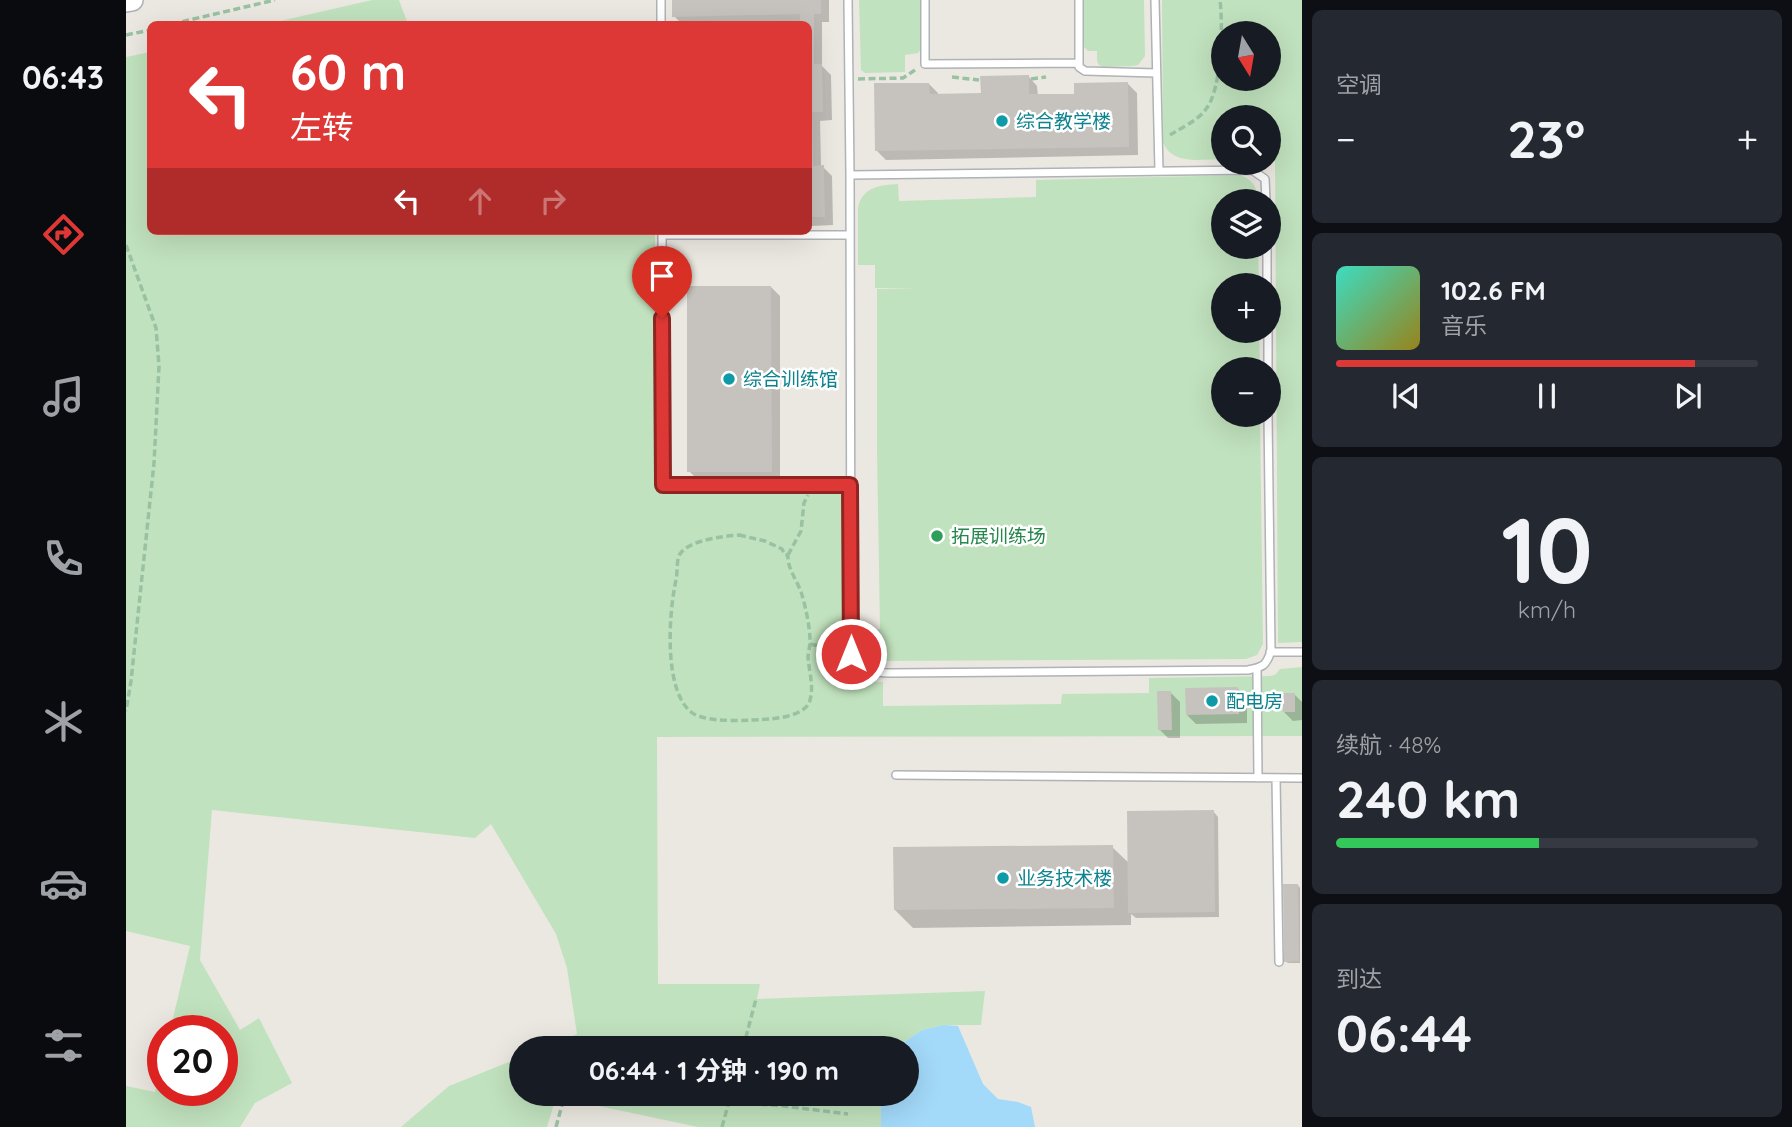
<!DOCTYPE html>
<html lang="zh">
<meta charset="utf-8">
<style>
:root{--surface:#171b24;--page:#242831;--text:#f1f3f6;--muted:#9ea1a6;--line:#363941;--accent:#dd3836}
body{margin:0;font-family:Quicksand,"Noto Sans SC",sans-serif;background:var(--page);color:var(--text);height:100vh;display:flex;flex-direction:column;font-size:26px;white-space:nowrap}
*{box-sizing:border-box;margin:0}
p{font-size:23px;color:var(--muted)}
.icon{flex:none;width:38px;height:38px;fill:none;stroke:currentColor;stroke-width:2;stroke-linecap:round;stroke-linejoin:round}
.map{position:relative;flex:1;overflow:hidden}
.sheet{display:flex;flex-direction:column;gap:10px;padding:10px;background:#0d0f14;width:490px}
.sheet>*{flex:none}
.hud{position:absolute;left:21px;top:21px;width:665px;height:214px;border-radius:10px;box-shadow:0 7px 28px #0002;background:#dd3836;color:#fff;overflow:hidden}
.needle{width:46px;rotate:169deg}
.buttons{position:absolute;left:1085px;top:21px;display:grid;gap:14px}
.buttons a{display:grid;place-items:center;width:70px;height:70px;border-radius:50%;background:var(--surface);box-shadow:0 7px 28px #0002;font-size:35px}
.speed{position:absolute;left:21px;top:1015px;display:flex;gap:14px;font-size:35px;font-weight:700;text-align:center}
.speed>*{display:grid;place-content:center;width:91px;height:91px;border-radius:50%;background:var(--surface);box-shadow:0 7px 28px #0002;line-height:1}
.speed .limit{border:10px solid #d22;background:#fff;color:#111}
.pin{position:absolute;display:grid;place-items:center;width:60px;height:60px;color:#fff;margin:-72px -30px;border-radius:50% 50% 50% 0;rotate:-45deg;box-shadow:0 0 7px #0007}
.pin .icon{rotate:45deg}
.me{position:absolute;width:77px;margin:-38px;rotate:0deg;stroke-linejoin:round;filter:drop-shadow(0 0 5px #0008)}
.turn{display:flex;align-items:center;gap:24px;height:147px;padding:0 28px;font-size:32px}
.turn .icon{width:91px;height:91px;stroke-width:2.5}
.turn b{display:block;font-size:49px;line-height:60px}
.lanes{display:flex;align-items:center;height:66px;padding:0 28px;background:#0003;justify-content:center;gap:35px;direction:ltr}
.lanes .off{opacity:.35}
.big{font-size:52px;font-weight:700;line-height:1.1}
.sheet .widget{flex:1;display:flex;flex-direction:column;justify-content:center;gap:10px;min-width:0;padding:0 24px;border-radius:10px;background:var(--page)}
.sheet .dial{align-items:center;gap:0}
.dial b{font-size:91px;line-height:1}
.song{display:flex;align-items:center;gap:21px}
.cover{width:84px;height:84px;border-radius:10px;background:linear-gradient(135deg,hsl(170 70% 55%),hsl(50 70% 35%))}
.played{height:7px;border-radius:4px;background:linear-gradient(90deg,var(--accent) 85%,var(--line) 85%)}
.keys{display:flex;justify-content:space-around;direction:ltr}
.heat{display:flex;justify-content:space-between;align-items:center;font-size:38px;direction:ltr}
.charge{height:10px;border-radius:5px;background:linear-gradient(90deg,#34c759 48%,var(--line) 0)}
.trip{position:absolute;left:383px;top:1036px;width:410px;height:70px;border-radius:35px;background:var(--surface);box-shadow:0 7px 28px #0002;font-weight:700;line-height:70px;text-align:center}
main{display:flex;flex:1;min-height:0}
.menu{display:flex;flex-direction:column;width:126px;justify-content:space-around;align-items:center;background:#090b0e;color:var(--muted)}
.menu .icon{width:49px;height:49px}
.menu .selected{color:var(--accent)}
.menu b{font-size:32px;color:var(--text)}
.map>svg:first-child{display:block}
.green{fill:#c1e2be;fill-rule:evenodd}
.water{fill:#a3d9f9}
.shadow{fill:#0003}
.building{fill:#c6c3be}
.lines{fill:none;stroke-linecap:round;stroke-linejoin:round}
.lane-casing{stroke:#afb2b6;stroke-width:10}
.secondary-casing{stroke:#aeb1b6;stroke-width:24}
.path{stroke:#99c2a2;stroke-width:3.5;stroke-dasharray:7 3.5;stroke-linecap:butt}
.lane{stroke:#fff;stroke-width:7}
.secondary{stroke:#fff;stroke-width:21}
.route-casing{stroke:#902423;stroke-width:18}
.route{stroke:#dd3836;stroke-width:12}
.culture-dot{fill:#0f9aa8;stroke:#fff;stroke-width:2.5}
.leisure-dot{fill:#2e9e5b;stroke:#fff;stroke-width:2.5}
.labels{text-anchor:middle;stroke-width:5;stroke-linejoin:round;paint-order:stroke}
.culture-label{font-size:19px;fill:#0d838f;stroke:#fff;text-anchor:start}
.leisure-label{font-size:19px;fill:#27864d;stroke:#fff;text-anchor:start}
</style>
<main>
<nav class="menu">
<b>06:43</b>
<svg class="icon selected" aria-label="directions" viewBox="0 0 24 24"><path d="M12 3l9 9-9 9-9-9zM9 14v-3h6M13 9l2 2-2 2"/></svg>
<svg class="icon" aria-label="music" viewBox="0 0 24 24"><path d="M9 18V5l10-2v13"/><circle cx="6" cy="18" r="3"/><circle cx="16" cy="16" r="3"/></svg>
<svg class="icon" aria-label="phone" viewBox="0 0 24 24"><path d="M5 4h4l2 5-3 2q2 4 5 5l2-3 5 2v4C11 20 4 13 5 4z"/></svg>
<svg class="icon" aria-label="climate" viewBox="0 0 24 24"><path d="M12 3v18M4 7l16 10M4 17L20 7"/></svg>
<svg class="icon" aria-label="car" viewBox="0 0 24 24"><path d="M5 17H2v-5l4-1 3-4h7l3 4 3 1v5h-3M9 17h6M6 11h13"/><circle cx="7" cy="17" r="2"/><circle cx="17" cy="17" r="2"/></svg>
<svg class="icon" aria-label="filters" viewBox="0 0 24 24"><path d="M4 7h16M4 17h16"/><circle cx="9" cy="7" r="2"/><circle cx="15" cy="17" r="2"/></svg>
</nav>
<div class="map">
<svg width="1176" height="1127" viewBox="0 0 1176 1127">
<rect width="100%" height="100%" fill="#ebe8e1"/>
<path class="green" d="M246,0h27l9,24h-141z
M733,0h63v48l-4,5 -13,2v17l-40,1 -4,-3z
M957,0h61l1,56 -7,9 -5,1 -30,1 -4,-2 -2,-4v-10h-9l-4,-4z
M1036,0h140v642l-24,1 -3,-483 -6,-1v-42h-46v42c-21,0 -51,7 -60,-17zM1097,33h46v46h-46z
M24,52v179h505l1,259 178,-1 8,6 2,187h39v24l178,-2 1,-10 87,-1v-15l122,-2 5,-2 4,-5 22,-2v69l-645,1 1,247h102l-3,15 228,-8 -4,34h-37l-22,5 -27,18h-352l34,-14 -10,-66 -11,-34 -65,-110 -16,14 -263,-28 -12,150 40,70 19,-12 33,65 -37,20 -15,24h-114v-41l29,6 8,-33v31h59v-59h-52l20,-85 -64,-15v-874z
M1114,175c13,5 18,13 18,26h-35v46h35l1,38h-36v46h36l1,38h-37v46h37l3,229 -6,11 -11,4 -368,2c-17,-6 -14,-16 -14,-31l16,-1 -3,-180v-160h41l-43,-1v-23h-17v-56c3,-22 22,-24 40,-25l1,17 137,-4v-17z
M395,1057l1,37h350l9,14v19h-183l-142,-30 -9,30h-146l48,-41z"/>
<path class="water" d="M818,1025l14,1 25,58 15,15 20,3 13,5 4,20h-154v-19l-9,-14h34v-46h-11l27,-18z"/>
<path class="shadow" d="M548,0h155v22h-7v44l9,9 1,45 -12,1 1,46h2l9,9 1,49 -21,1v3h-4v-205h-6v-1l-120,1 -8,-8z
M903,77l8,9 1,10 38,-1 52,-11 9,9 1,62 -252,5 -9,-9 52,-67 9,9v2h45z
M645,287l9,9v184h-82l-9,-9z
M1112,689l9,8v26l-51,1 -9,-9z
M1045,693l9,9v36h-12l-9,-9z
M1168,694l8,8v18l-9,1 -9,-9z
M1087,811l5,6 1,100 -83,1 -5,-4v11l-218,3 -18,-18 217,-63 18,17z
M1172,885l2,3v75h-12l-3,-2z"/>
<path class="building" d="M546,0h149v14h-7v50h8l1,48h-11l1,54 11,-1 1,52h-17v-193h-8v-10l-128,3z
M903,75v19h45v-11l54,-1 1,65 -254,4 -1,-68h55l1,11 51,-1 -1,-17z
M561,286h84l1,186h-85z
M1112,687l1,27 -53,1 -1,-27z
M1031,691h14l1,39h-14z
M1156,693h13v19h-12z
M1088,810l1,102 -87,1 -1,-102z
M987,845l1,63 -220,2 -1,-63z
M1157,884h15l1,77 -15,1z"/>
<g class="lines">
<g class="lane-casing">
<path id="lane" d="M535,0v24
M722,0l2,175 1,479c10,16 21,19 40,19l357,-3c15,-3 18,-4 23,-19l-3,-236
M799,0v64l153,-1
M953,0v67l6,4 71,2
M1029,0l4,171
M724,175l402,-5 13,9 1,22
M536,231l1,254h187
M536,235h188
M1141,247v38
M1142,331v38
M1144,652h32
M1131,668l1,110
M770,775l406,3
M1150,778l3,184"/>
</g>
<g class="secondary-casing">
<path id="secondary" d="M0,1l6,-1"/>
</g>
<path class="path" d="M46,24l103,-24
M0,35l24,-5
M826,77l27,3
M732,79l45,-1 12,-8
M905,79l15,-2
M1044,135c12,-8 28,-14 36,-26 16,-20 17,-83 14,-109
M0,245l30,83 3,38 -5,97 -23,218 -5,30
M613,535l26,6 17,8 3,6h3c-1,14 10,26 14,40 4,14 8,32 8,47 0,5 -2,10 -2,15 1,14 6,29 2,43 -3,14 -28,18 -40,19 -19,1 -64,5 -79,-7 -28,-23 -22,-100 -15,-132 2,-8 0,-20 4,-26 9,-14 44,-18 59,-19z
M662,555l13,-24 3,-28 4,-8
M684,644l29,6
M617,1048l13,-49
M603,1102l55,4 64,8
M430,1127l9,-33
M596,1127l9,-33"/>
<use href="#lane" class="lane"/>
<use href="#secondary" class="secondary"/>
</g>
<g class="lines">
<g class="route-casing">
<path id="route" d="M536,318l1,167h187l1,169"/>
</g>
<use href="#route" class="route"/>
</g>
<g class="culture-dot">
<circle cx="876" cy="121" r="7"/>
<circle cx="603" cy="379" r="7"/>
<circle cx="1086" cy="701" r="7"/>
<circle cx="877" cy="878" r="7"/>
</g>
<circle class="leisure-dot" cx="811" cy="536" r="7"/>
<g class="labels">
<g class="culture-label">
<text x="890" y="128">综合教学楼</text>
<text x="617" y="386">综合训练馆</text>
<text x="1100" y="708">配电房</text>
<text x="891" y="885">业务技术楼</text>
</g>
<g class="leisure-label">
<text x="825" y="543">拓展训练场</text>
</g>
</g>
</svg>
<div class="buttons">
<a><svg class="needle" viewBox="-14 -14 28 28"><path d="M0-13l5 13h-10z" fill="#e53935"/><path d="M0 13l5-13h-10z" fill="#9ea1a6"/></svg></a>
<a><svg class="icon" aria-label="search" viewBox="0 0 24 24"><circle cx="10" cy="10" r="6"/><path d="M15 15l6 6"/></svg></a>
<a><svg class="icon" aria-label="layers" viewBox="0 0 24 24"><path d="M12 4l9 5-9 5-9-5zM3 14l9 5 9-5"/></svg></a>
<a>+</a>
<a>−</a>
</div>
<div class="speed"><div class="limit">20</div></div>
<div class="pin" style="left:536px;top:318px;background:#d93025"><svg class="icon" aria-label="arrive" viewBox="0 0 24 24"><path d="M6 21V4h12l-3 4 3 4H6"/></svg></div>
<svg class="me" style="left:725px;top:654px" viewBox="-20 -20 40 40"><circle r="17" fill="#dd3836" stroke="#fff" stroke-width="3"/><path d="M0-11L8 9 0 5-8 9z" fill="#fff"/></svg>
<div class="trip">06:44 · 1 分钟 · 190 m</div>
<div class="hud">
<div class="turn"><svg class="icon" aria-label="left" viewBox="0 0 24 24"><path d="M17 20v-9H6M10 6l-5 5 5 5"/></svg><div><b>60 m</b>左转</div></div>
<div class="lanes"><svg class="icon" aria-label="left" viewBox="0 0 24 24"><path d="M17 20v-9H6M10 6l-5 5 5 5"/></svg><svg class="icon off" aria-label="ahead" viewBox="0 0 24 24"><path d="M12 20V5M6 11l6-6 6 6"/></svg><svg class="icon off" aria-label="right" viewBox="0 0 24 24"><path d="M7 20v-9h11M14 6l5 5-5 5"/></svg></div>
</div>
</div>
<section class="sheet">
<div class="widget"><p>空调</p>
<div class="heat"><a>−</a><b class="big">23°</b><a>+</a></div>
</div>
<div class="widget">
<div class="song"><i class="cover"></i><div><b>102.6 FM</b><p>音乐</p></div></div>
<div class="played"></div>
<div class="keys"><svg class="icon" aria-label="previous" viewBox="0 0 24 24"><path d="M18 5L8 12l10 7zM5 5v14"/></svg><svg class="icon" aria-label="pause" viewBox="0 0 24 24"><path d="M8 5v14M16 5v14"/></svg><svg class="icon" aria-label="next" viewBox="0 0 24 24"><path d="M6 5l10 7-10 7zM19 5v14"/></svg></div>
</div>
<div class="widget dial"><b>10</b><p>km/h</p></div>
<div class="widget"><p>续航 · 48%</p><b class="big">240 km</b><div class="charge"></div></div>
<div class="widget"><p>到达</p><b class="big">06:44</b></div>
</section>
</main>
